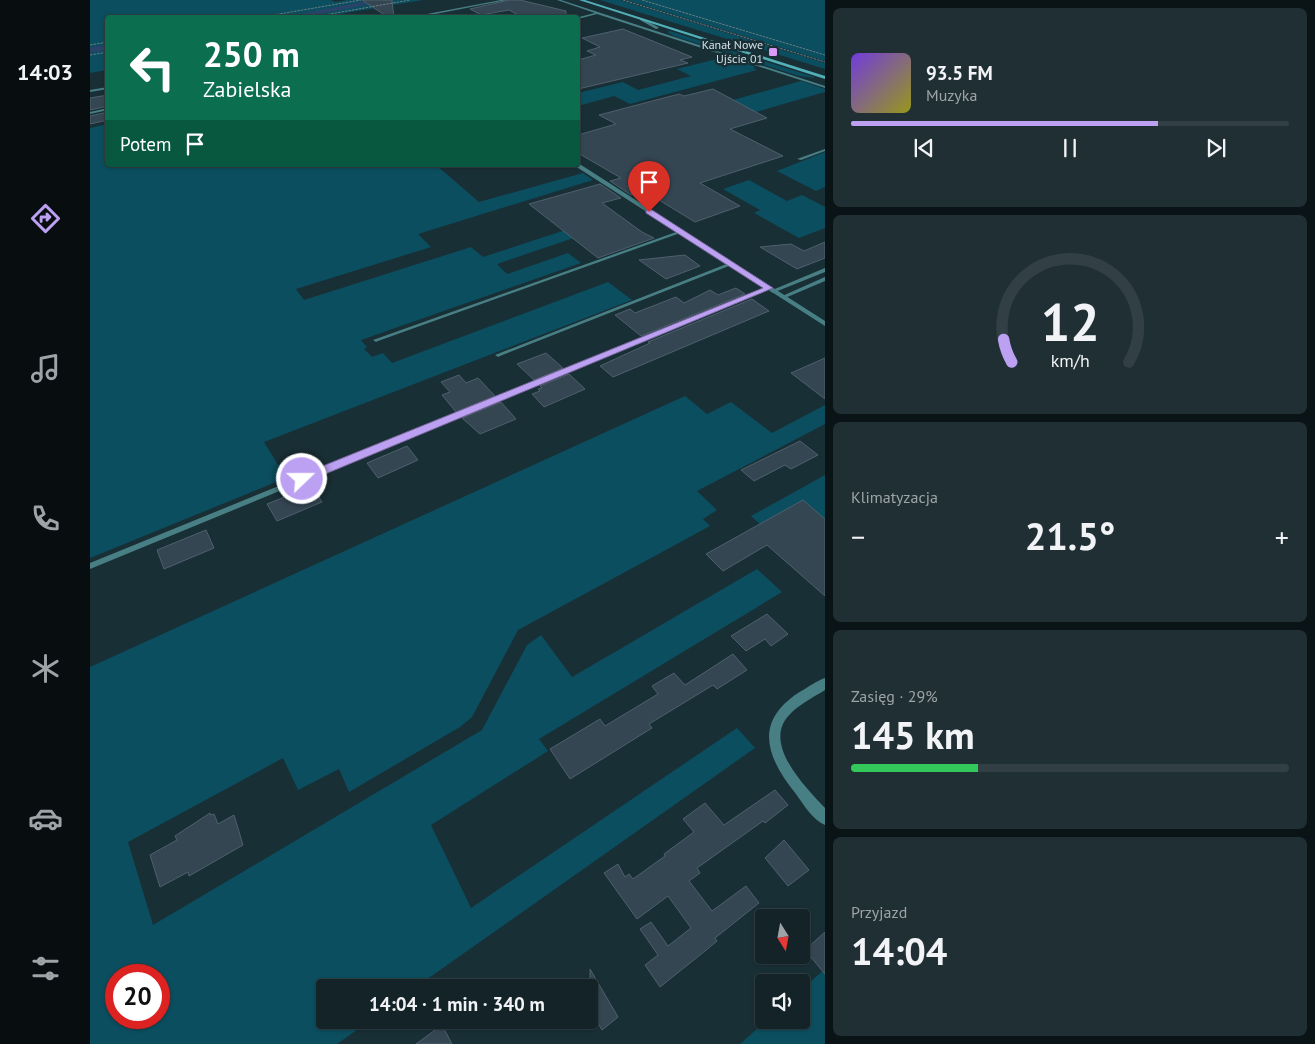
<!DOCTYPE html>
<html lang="pl">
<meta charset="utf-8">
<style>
:root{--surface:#132328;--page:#202f34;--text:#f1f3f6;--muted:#9da4a8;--line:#324045;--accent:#bca0f2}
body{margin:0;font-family:"PT Sans",sans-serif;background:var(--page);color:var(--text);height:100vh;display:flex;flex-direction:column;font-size:19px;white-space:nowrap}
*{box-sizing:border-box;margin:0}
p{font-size:16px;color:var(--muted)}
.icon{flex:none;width:28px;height:28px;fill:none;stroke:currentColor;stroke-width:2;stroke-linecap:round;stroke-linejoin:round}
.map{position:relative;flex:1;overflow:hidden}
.side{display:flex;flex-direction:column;gap:8px;padding:8px;background:#0a1316;width:490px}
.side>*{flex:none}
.guide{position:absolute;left:15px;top:15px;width:475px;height:152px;border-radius:5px;box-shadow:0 1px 4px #0004,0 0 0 1px var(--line);background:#0b6e4f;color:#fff;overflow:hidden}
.needle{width:32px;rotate:169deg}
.tools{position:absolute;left:665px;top:909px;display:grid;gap:10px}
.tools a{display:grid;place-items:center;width:55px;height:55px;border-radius:5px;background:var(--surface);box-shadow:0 1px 4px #0004,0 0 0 1px var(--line);font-size:25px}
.speed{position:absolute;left:15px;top:964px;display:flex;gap:10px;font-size:25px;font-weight:700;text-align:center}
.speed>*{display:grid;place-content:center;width:65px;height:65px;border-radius:50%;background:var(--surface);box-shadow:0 1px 4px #0004,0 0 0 1px var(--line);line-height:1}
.speed .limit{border:8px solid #d22;background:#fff;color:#111}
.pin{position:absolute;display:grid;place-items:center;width:42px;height:42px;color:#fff;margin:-51px -21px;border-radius:50% 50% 50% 0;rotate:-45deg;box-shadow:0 0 5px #0007}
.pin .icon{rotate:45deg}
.me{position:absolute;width:55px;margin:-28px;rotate:68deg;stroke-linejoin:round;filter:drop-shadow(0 0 4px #0008)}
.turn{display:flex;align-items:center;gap:18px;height:105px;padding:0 15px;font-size:22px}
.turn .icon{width:65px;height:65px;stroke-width:2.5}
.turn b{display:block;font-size:35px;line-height:42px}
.then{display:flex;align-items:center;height:48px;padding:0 15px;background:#0003;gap:10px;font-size:19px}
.big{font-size:38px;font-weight:600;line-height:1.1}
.side .card{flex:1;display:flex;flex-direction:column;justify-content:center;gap:8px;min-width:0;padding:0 18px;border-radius:8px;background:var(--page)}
.side .dial{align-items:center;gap:0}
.dial svg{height:130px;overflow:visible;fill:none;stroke:var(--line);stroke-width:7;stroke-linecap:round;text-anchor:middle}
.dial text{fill:var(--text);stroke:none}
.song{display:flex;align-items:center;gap:15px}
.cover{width:60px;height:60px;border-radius:8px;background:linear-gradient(135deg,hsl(260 70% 55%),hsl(60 70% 35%))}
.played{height:5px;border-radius:2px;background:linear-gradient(90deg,var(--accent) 70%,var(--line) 70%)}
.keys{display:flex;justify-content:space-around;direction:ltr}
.heat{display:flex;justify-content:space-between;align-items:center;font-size:28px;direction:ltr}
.charge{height:8px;border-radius:4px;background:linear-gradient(90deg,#34c759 29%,var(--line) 0)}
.trip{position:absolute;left:226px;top:979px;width:282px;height:50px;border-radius:5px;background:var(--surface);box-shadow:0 1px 4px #0004,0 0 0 1px var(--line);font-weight:600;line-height:50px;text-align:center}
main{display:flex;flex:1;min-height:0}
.menu{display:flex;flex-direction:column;width:90px;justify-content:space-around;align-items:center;background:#080e10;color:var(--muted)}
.menu .icon{width:35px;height:35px}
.menu .selected{color:var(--accent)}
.menu b{font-size:22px;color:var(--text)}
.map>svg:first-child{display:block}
.green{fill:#0b4e5f;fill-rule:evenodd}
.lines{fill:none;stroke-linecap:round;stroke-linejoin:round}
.canal{fill:#2b4369;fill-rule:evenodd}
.building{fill:#354653;stroke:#4e606d}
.path{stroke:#6b7d83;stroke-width:1;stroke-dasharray:2.5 1;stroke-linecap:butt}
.service{fill:#487f84;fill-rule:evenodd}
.minor{fill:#487f84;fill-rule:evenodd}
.secondary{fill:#51afb7;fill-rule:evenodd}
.route{fill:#bca0f2;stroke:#7a689d}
.poi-dot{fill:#da9af7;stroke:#192f36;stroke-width:2}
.labels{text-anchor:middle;stroke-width:5;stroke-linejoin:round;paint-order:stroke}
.far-poi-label{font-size:12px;fill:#d4e1e6;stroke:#192f36;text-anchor:end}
</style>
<main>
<nav class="menu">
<b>14:03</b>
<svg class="icon selected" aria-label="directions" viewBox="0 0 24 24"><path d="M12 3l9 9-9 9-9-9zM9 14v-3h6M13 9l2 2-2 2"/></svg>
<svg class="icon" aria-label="music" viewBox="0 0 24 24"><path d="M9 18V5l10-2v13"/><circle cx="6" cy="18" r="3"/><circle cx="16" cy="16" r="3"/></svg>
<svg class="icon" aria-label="phone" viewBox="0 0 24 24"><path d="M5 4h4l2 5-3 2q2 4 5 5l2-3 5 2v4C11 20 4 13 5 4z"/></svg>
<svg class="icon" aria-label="climate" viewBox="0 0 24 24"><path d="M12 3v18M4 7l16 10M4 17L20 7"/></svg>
<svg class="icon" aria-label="car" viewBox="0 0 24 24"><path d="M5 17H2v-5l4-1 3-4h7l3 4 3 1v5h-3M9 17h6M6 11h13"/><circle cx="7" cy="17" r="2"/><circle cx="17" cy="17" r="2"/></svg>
<svg class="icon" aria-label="filters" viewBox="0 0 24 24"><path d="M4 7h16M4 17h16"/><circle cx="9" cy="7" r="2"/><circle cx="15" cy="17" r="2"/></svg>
</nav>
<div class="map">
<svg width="735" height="1044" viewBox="0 0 735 1044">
<rect width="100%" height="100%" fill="#192f36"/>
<path class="green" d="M0,0h241l4,2 12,-2h76l-101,17 -214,1 -1,52 -17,3z
M510,0h20l205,63v6c-75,-24 -150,-45 -225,-69z
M536,0h199v61z
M580,31l144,46v1l-15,-2 -125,-40 -7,-4z
M635,57l31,10 -3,1 4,2 -127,34 -16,-8 -36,10v-13l45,-11 15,8 53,-14 -14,-7z
M711,81l24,8v3l-100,29 -24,-12z
M17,124l1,41h328l43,37 104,-29 10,7 -175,54 13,13 -135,42 8,11 167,-53 12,10 98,-32 10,7 -94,32 10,10 61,-21 13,10 -220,77 6,7 -3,2 8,8 11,-4 9,10 216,-81 24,18 -368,142 22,36 -196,80v-430z
M735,152v35l-9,4 -39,-20z
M659,180l38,21 15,-6 23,12v21l-26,10 -45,-25 6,-3 -37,-21z
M595,396l22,18 24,-12 41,31 53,-28v19l-128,67 20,19 -14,9 7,7 -192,104 -46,87 -12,10 -111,65 -10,-23 -41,21 -15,-32 -155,84 25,83 329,-195 45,-85 14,-10 31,42 185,-108 25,23 -243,147 9,12 -117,74 40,83 266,-180 18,20 -339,239 -91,1v32h46l-34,24h-247v-377zM26,975h43v43h-43z
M735,475v53l-36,22 -38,-34z
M735,969v75h-85l27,-24h34v-30z"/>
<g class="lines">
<path class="canal" d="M283,0h17l-91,18h-20z
M18,45v5l-18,3v-6z"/>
</g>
<path class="building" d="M272,0h30l2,18h-5z
M419,0h11l46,11v7h-42l-15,-8 -28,5 -11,-6z
M533,29l69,28 -12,3 8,3 -110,26v-29l18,-5 -9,-4 13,-4 -18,-9z
M623,89l54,29 -37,11 53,27 -83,27 40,23 -45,16 -36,-22 -3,1 -14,-9 -11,3 -21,-14 11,-3 -43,-25v-18l38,-11 -17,-9 80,-21 5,2z
M18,95v11l-18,4v-12z
M18,112v8l-18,4v-8z
M510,184l21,14 -19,5 40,29 12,6 -56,20 -69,-54z
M735,242v16l-28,11 -37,-22 31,-3 13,7z
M595,255l15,11 -34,13 -27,-19z
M646,288l9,6 -104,42 -26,-21 15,-6 5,4 41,-16 8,6 26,-13 8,5z
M662,299l17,12 -156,66 -13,-11 50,-23 -2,-1z
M456,353l17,15 -29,12 -17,-16z
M735,358v41l-34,-26z
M479,374l16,15 -41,18 -12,-13 8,-3 -2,-2 4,-1 -2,-2z
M369,375l7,8 12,-5 17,18 -39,16 -14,-17 8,-3 -9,-10z
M411,402l15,17 -36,15 -18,-16z
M710,441l18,14 -27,14 -6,-4 -31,16 -13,-11z
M317,446l11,14 -40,18 -11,-15z
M222,486l10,16 -45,19 -10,-17z
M713,500l22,19v77l-58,-51 -44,26 -17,-17z
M116,530l8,18 -50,21 -7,-19z
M677,614l21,20 -17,12 -6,-7 -19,12 -15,-15z
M643,654l14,16 -30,19 -4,-4 -64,39 3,4 -82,51 -20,-30 50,-30 5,7 53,-32 -6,-8 22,-13 11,12z
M685,790l13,15 -23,18 -2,-2 -66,47 3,5 -11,8 23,30 34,-25 13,17 -44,35 2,3 -12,10 -45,36 -15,-22 13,-10 -18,-26 11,-7 17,24 23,-18 -23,-32 -31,23 -33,-46 14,-9 7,13 4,-3 4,5 32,-23 -1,-2 30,-22 -11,-13 22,-16 19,22z
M120,813l1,2 3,-1 4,10 16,-9 9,30 -54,31 -1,-4 -28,15 -10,-32 27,-15 -2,-4z
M694,840l25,30 -21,16 -23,-28z
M735,932v42l-20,-24z
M500,969l28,48 -16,13 -12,-21z
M352,1025l10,19h-36z"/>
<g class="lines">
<path class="path" d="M533,0l202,62
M552,0l183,55
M166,18l105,-18
M217,18l103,-18
M0,45l18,-3
M0,55l18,-3"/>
<path class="service" d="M411,0h6l-92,18h-9z
M467,0h4l264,86v2l-228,-74 -19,5v-1h-3l20,-5z
M551,18l17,9 1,1 -3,1 -16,-9z
M18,87v2l-18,3v-2z
M18,108v2l-18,4v-2z
M735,149v2l-24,9 -4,-1z
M589,231l4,1 -305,109 -2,1 -3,-2z
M639,263l5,1 -234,92 -2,1 -3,-2z
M735,268v4l-50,20 -2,1 -3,-2z
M735,277v4l-40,17h-4l-1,-1z
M679,286l2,1v2l-681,280v-6z"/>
<path class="minor" d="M488,163l247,158v5l-250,-160 -1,-1h4z
M735,678v12c-14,9 -34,18 -42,34 -13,28 25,66 42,84v17c-12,-5 -22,-21 -29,-31 -29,-36 -43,-71 2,-101 9,-5 18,-12 27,-15z"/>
<path class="secondary" d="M489,0h6l240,76v3z"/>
</g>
<path class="route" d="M556,210h6l121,78 -467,194h-8v-6l465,-188 -117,-75z"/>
<rect class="poi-dot" x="678" y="47" width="10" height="10" rx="2.5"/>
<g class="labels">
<g class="far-poi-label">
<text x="673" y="49">Kanał Nowe<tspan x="673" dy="14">Ujście 01</tspan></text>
</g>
</g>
</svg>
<div class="tools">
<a><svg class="needle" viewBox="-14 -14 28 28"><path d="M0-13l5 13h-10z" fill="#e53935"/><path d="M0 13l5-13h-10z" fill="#9da4a8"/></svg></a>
<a><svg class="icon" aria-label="sound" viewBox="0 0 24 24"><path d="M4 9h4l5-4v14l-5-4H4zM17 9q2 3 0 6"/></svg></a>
</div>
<div class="speed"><div class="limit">20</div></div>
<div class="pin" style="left:559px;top:212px;background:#d93025"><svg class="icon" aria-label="arrive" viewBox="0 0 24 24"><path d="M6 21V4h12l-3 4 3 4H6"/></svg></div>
<svg class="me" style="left:212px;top:479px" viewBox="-20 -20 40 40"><circle r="17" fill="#bca0f2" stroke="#fff" stroke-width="3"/><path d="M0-11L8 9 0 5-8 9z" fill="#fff"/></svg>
<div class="trip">14:04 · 1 min · 340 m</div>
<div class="guide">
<div class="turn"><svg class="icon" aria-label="left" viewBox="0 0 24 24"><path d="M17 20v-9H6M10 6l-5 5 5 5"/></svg><div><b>250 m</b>Zabielska</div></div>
<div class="then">Potem<svg class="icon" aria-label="arrive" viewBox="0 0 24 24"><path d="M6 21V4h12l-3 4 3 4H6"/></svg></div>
</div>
</div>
<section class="side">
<div class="card">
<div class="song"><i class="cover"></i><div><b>93.5 FM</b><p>Muzyka</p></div></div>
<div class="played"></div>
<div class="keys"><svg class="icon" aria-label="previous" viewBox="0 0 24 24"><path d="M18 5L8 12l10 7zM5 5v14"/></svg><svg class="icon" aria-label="pause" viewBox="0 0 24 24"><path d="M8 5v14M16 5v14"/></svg><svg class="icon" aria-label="next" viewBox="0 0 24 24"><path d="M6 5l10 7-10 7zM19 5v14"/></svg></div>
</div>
<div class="card dial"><svg viewBox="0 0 100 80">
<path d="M14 69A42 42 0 1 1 86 69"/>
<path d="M14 69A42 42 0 0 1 9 55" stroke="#bca0f2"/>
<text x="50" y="56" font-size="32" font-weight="700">12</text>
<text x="50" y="72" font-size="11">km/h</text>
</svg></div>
<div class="card"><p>Klimatyzacja</p>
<div class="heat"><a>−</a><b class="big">21.5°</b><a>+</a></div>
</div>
<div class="card"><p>Zasięg · 29%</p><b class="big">145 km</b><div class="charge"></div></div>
<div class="card"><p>Przyjazd</p><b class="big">14:04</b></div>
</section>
</main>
